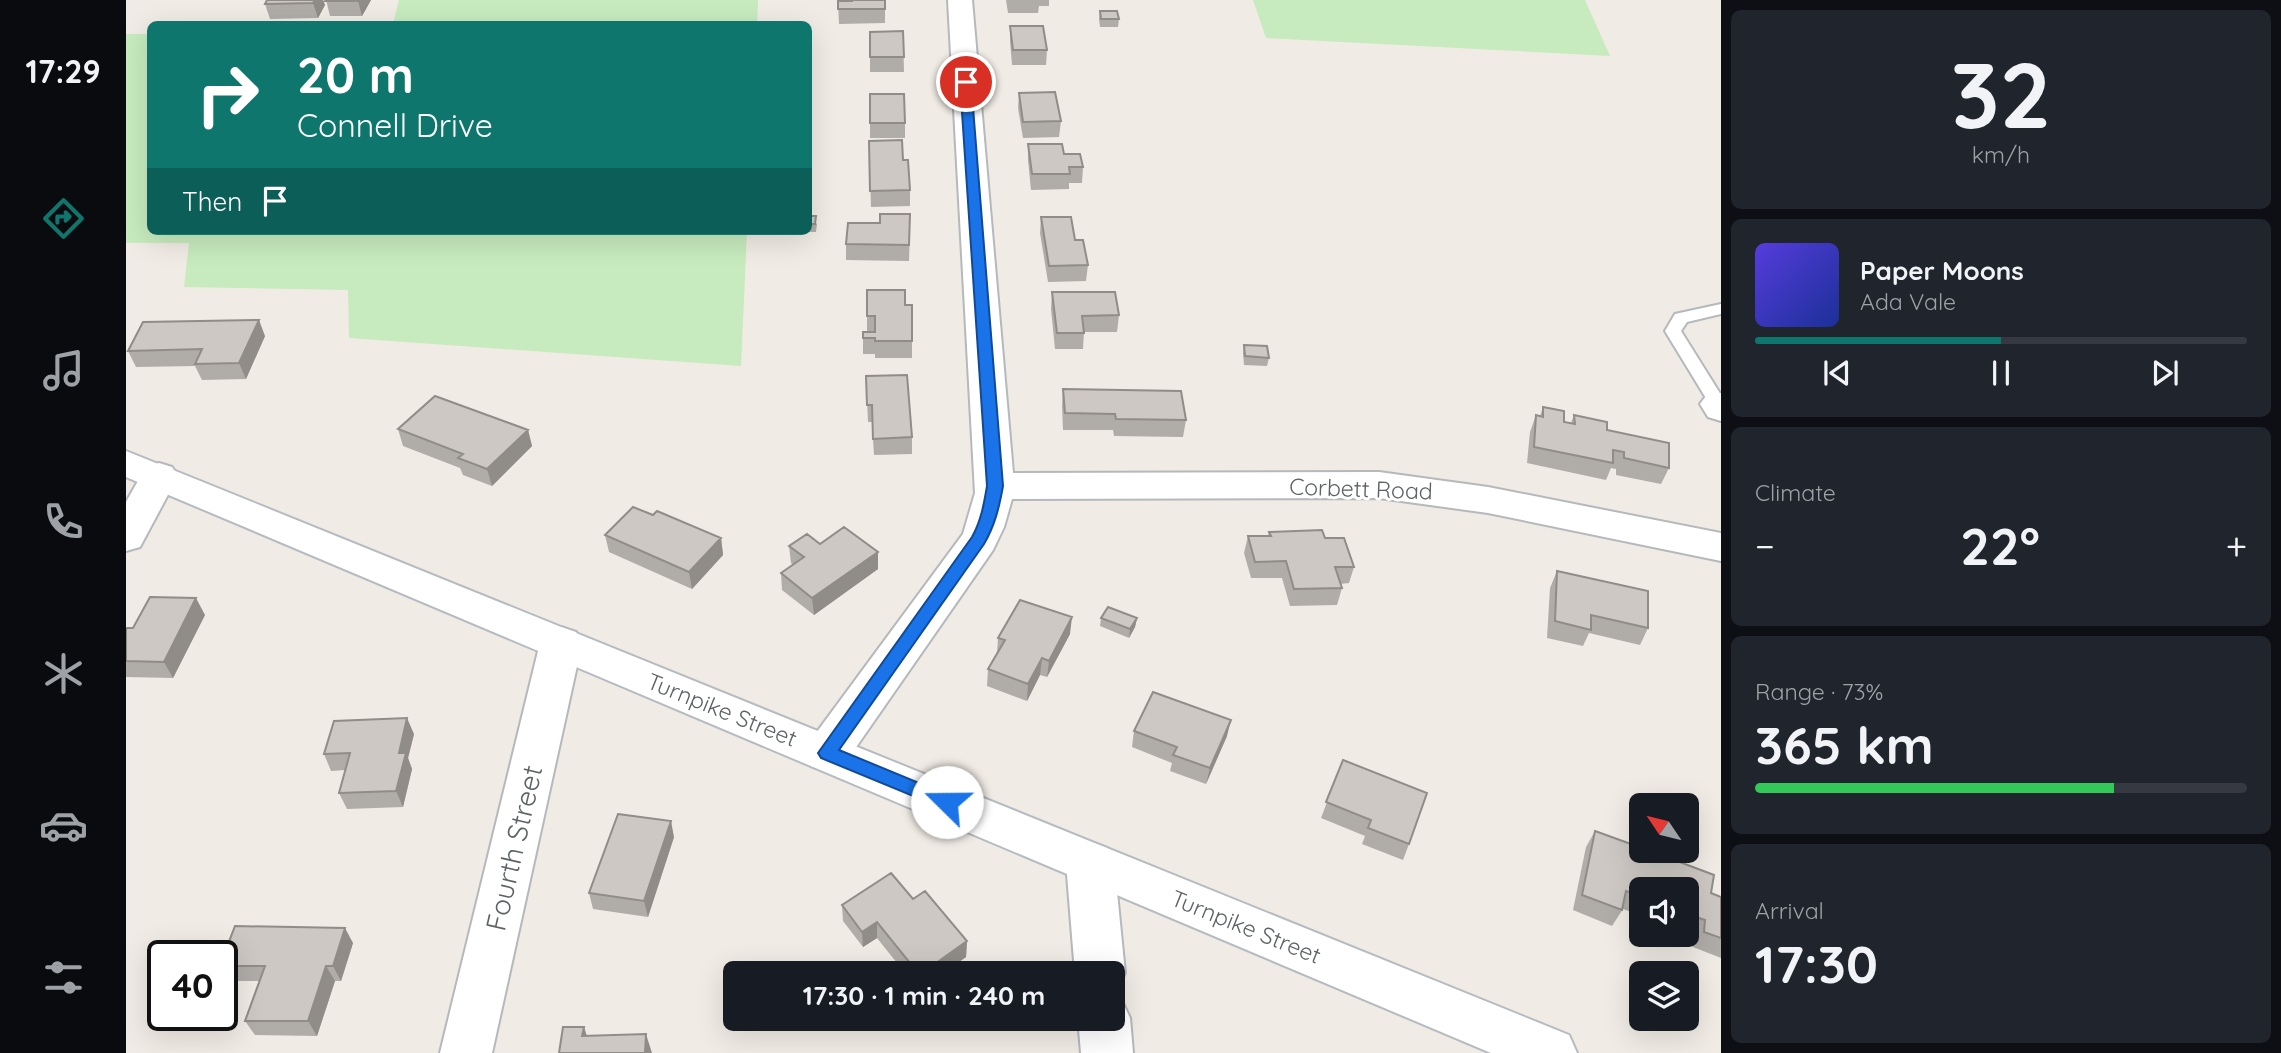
<!DOCTYPE html>
<meta charset="utf-8">
<style>
:root{--surface:#171b24;--page:#20242c;--text:#f1f3f6;--muted:#9ea1a6;--line:#363941;--accent:#0f766e}
body{margin:0;font-family:Quicksand,sans-serif;background:var(--page);color:var(--text);height:100vh;display:flex;flex-direction:column;font-size:26px;white-space:nowrap}
*{box-sizing:border-box;margin:0}
p{font-size:23px;color:var(--muted)}
.icon{flex:none;width:38px;height:38px;fill:none;stroke:currentColor;stroke-width:2;stroke-linecap:round;stroke-linejoin:round}
.map{position:relative;flex:1;overflow:hidden}
.side{display:flex;flex-direction:column;gap:10px;padding:10px;background:#0d0f14;width:560px}
.side>*{flex:none}
.hud{position:absolute;left:21px;top:21px;width:665px;height:214px;border-radius:10px;box-shadow:0 7px 28px #0002;background:#0f766e;color:#fff;overflow:hidden}
.needle{width:46px;rotate:305deg}
.controls{position:absolute;left:1503px;top:793px;display:grid;gap:14px}
.controls a{display:grid;place-items:center;width:70px;height:70px;border-radius:10px;background:var(--surface);box-shadow:0 7px 28px #0002;font-size:35px}
.speed{position:absolute;left:21px;top:940px;display:flex;gap:14px;font-size:35px;font-weight:700;text-align:center}
.speed>*{display:grid;place-content:center;width:91px;height:91px;border-radius:50%;background:var(--surface);box-shadow:0 7px 28px #0002;line-height:1}
.speed .limit{border:4px solid #111;border-radius:10px;background:#fff;color:#111}
.pin{position:absolute;display:grid;place-items:center;width:60px;height:60px;color:#fff;margin:-30px;border:4px solid #fff;border-radius:50%;box-shadow:0 2px 7px #0007}
.me{position:absolute;width:77px;margin:-38px;rotate:292deg;stroke-linejoin:round;filter:drop-shadow(0 0 5px #0008)}
.turn{display:flex;align-items:center;gap:24px;height:147px;padding:0 35px;font-size:32px}
.turn .icon{width:91px;height:91px;stroke-width:2.5}
.turn b{display:block;font-size:49px;line-height:60px}
.then{display:flex;align-items:center;height:66px;padding:0 35px;background:#0003;gap:14px;font-size:26px}
.big{font-size:52px;font-weight:700;line-height:1.1}
.side .widget{flex:1;display:flex;flex-direction:column;justify-content:center;gap:10px;min-width:0;padding:0 24px;border-radius:10px;background:var(--page)}
.side .dial{align-items:center;gap:0}
.dial b{font-size:91px;line-height:1}
.song{display:flex;align-items:center;gap:21px}
.cover{width:84px;height:84px;border-radius:10px;background:linear-gradient(135deg,hsl(250 70% 55%),hsl(230 70% 35%))}
.played{height:7px;border-radius:4px;background:linear-gradient(90deg,var(--accent) 50%,var(--line) 50%)}
.keys{display:flex;justify-content:space-around;direction:ltr}
.heat{display:flex;justify-content:space-between;align-items:center;font-size:38px;direction:ltr}
.charge{height:10px;border-radius:5px;background:linear-gradient(90deg,#34c759 73%,var(--line) 0)}
.trip{position:absolute;left:597px;top:961px;width:402px;height:70px;border-radius:10px;background:var(--surface);box-shadow:0 7px 28px #0002;font-weight:700;line-height:70px;text-align:center}
main{display:flex;flex:1;min-height:0}
.dock{display:flex;flex-direction:column;width:126px;justify-content:space-around;align-items:center;background:#090b0e;color:var(--muted)}
.dock .icon{width:49px;height:49px}
.dock .active{color:var(--accent)}
.dock b{font-size:32px;color:var(--text)}
.map>svg:first-child{display:block}
.green{fill:#c7eabe}
.lines{fill:none;stroke-linecap:round;stroke-linejoin:round}
.lane-casing{stroke:#b5b9bc;stroke-width:4}
.street-casing{stroke:#b5b9bc;stroke-width:4}
.secondary-casing{stroke:#b5bbc0;stroke-width:4}
.lane{fill:#fff;fill-rule:evenodd}
.street{fill:#fff;fill-rule:evenodd}
.secondary{fill:#fff;fill-rule:evenodd}
.wall{fill:#b0aca8}
.shaded-wall{fill:#908c88}
.building{fill:#cdc8c3;stroke:#908c88;stroke-width:2}
.route{fill:#1a73e8;stroke:#114b97;stroke-width:2}
.labels{text-anchor:middle;stroke-width:6;stroke-linejoin:round;paint-order:stroke}
.street-label{font-size:23px;fill:#5c6366;stroke:#fff}
.near-street-label{font-size:28px;fill:#5c6366;stroke:#fff}
</style>
<main>
<nav class="dock">
<b>17:29</b>
<svg class="icon active" aria-label="directions" viewBox="0 0 24 24"><path d="M12 3l9 9-9 9-9-9zM9 14v-3h6M13 9l2 2-2 2"/></svg>
<svg class="icon" aria-label="music" viewBox="0 0 24 24"><path d="M9 18V5l10-2v13"/><circle cx="6" cy="18" r="3"/><circle cx="16" cy="16" r="3"/></svg>
<svg class="icon" aria-label="phone" viewBox="0 0 24 24"><path d="M5 4h4l2 5-3 2q2 4 5 5l2-3 5 2v4C11 20 4 13 5 4z"/></svg>
<svg class="icon" aria-label="climate" viewBox="0 0 24 24"><path d="M12 3v18M4 7l16 10M4 17L20 7"/></svg>
<svg class="icon" aria-label="car" viewBox="0 0 24 24"><path d="M5 17H2v-5l4-1 3-4h7l3 4 3 1v5h-3M9 17h6M6 11h13"/><circle cx="7" cy="17" r="2"/><circle cx="17" cy="17" r="2"/></svg>
<svg class="icon" aria-label="filters" viewBox="0 0 24 24"><path d="M4 7h16M4 17h16"/><circle cx="9" cy="7" r="2"/><circle cx="15" cy="17" r="2"/></svg>
</nav>
<div class="map">
<svg width="1595" height="1053" viewBox="0 0 1595 1053">
<rect width="100%" height="100%" fill="#f0ebe4"/>
<path class="green" d="M273,0h359l-1,24h-364z
M1127,0h332l25,56 -344,-18z
M0,34h24v197h597l-6,135 -392,-28 -1,-48 -164,-3 5,-44h-63z"/>
<g class="lines">
<g class="lane-casing">
<path id="lane" d="M1595,304v10l-34,8 -6,9 40,64v14l-9,-1 -47,-77 10,-17z"/>
</g>
<g class="street-casing">
<path id="street" d="M822,0h24l41,473 366,-1 109,15 233,46v28l-233,-48 -109,-15 -367,1 -8,28 -11,23 -150,216 -16,5 -16,-5 -6,-13 6,-13 152,-206 12,-41z
M1592,393h3v28l-13,-4 -8,-13 6,-8z
M33,463l13,4 6,9 -38,71 -14,4v-49l20,-35z
M435,627l15,5 6,11 -90,410h-52l100,-410 6,-11z
M964,842l17,6 7,14 11,111 -7,16 -5,2v-18h-38l-9,-111 7,-14z
M987,997l9,4 8,17 3,35h-52l-3,-35h35z"/>
</g>
<g class="secondary-casing">
<path id="secondary" d="M0,451l1443,584 8,18h-86l-1365,-576z"/>
</g>
<use href="#lane" class="lane"/>
<use href="#street" class="street"/>
<use href="#secondary" class="secondary"/>
</g>
<path class="wall" d="M141,0h56l2,5 -7,13 -48,1 -5,-15z
M200,0h45l-9,16h-32z
M759,0v23l-46,1 -1,-23z
M880,0h43v6h-10l-1,7h-30z
M974,11l19,8 -1,8h-18l-1,-8z
M884,26l37,24 -1,15h-34l-2,-24z
M777,31l1,41h-34v-40z
M893,93l42,28 -2,16 -36,1 -5,-30z
M744,123h35v15h-35z
M743,141l34,19 7,30v16l-39,1z
M902,144l36,10 19,13 -1,16h-13v6l-38,1 -3,-30z
M682,216l9,8 -1,8h-32l-1,-1h25z
M915,217l34,23 13,25 -2,16 -38,1 -8,-49z
M754,223l30,7 -1,31 -63,-1v-16z
M926,292l67,23 -2,17h-33l-1,17h-28l-4,-40z
M779,305h7v53h-37v-4h-12v-22h4v-16z
M139,336l-19,43 -44,1 -7,-14 -59,1 -8,-16z
M1118,345l25,13 -2,8 -23,-1 -1,-12z
M740,376l46,61v17l-38,1 -2,-33h-4z
M937,389l123,31 -3,17 -69,-1 -1,-6h-50l-1,-24z
M1417,407l21,15 7,1 3,-8 33,15 62,38 -8,16 -45,-9v-6l-5,-1 -5,12 -79,-17 3,-31 6,-17 4,1z
M272,429l130,1 4,16 -40,40 -29,-11 -3,-7 -57,-22z
M527,515l68,23 2,17 -31,34 -83,-37 -4,-17z
M1143,532l56,6 29,29 -5,16 -9,1 2,4 -5,17 -47,1 -8,-28h-31l-7,-25 4,-17h20z
M694,544l58,25 -64,46 -32,-25 -1,-17 12,-8 -2,-2 -2,-17z
M1431,571l91,57 -8,17 -51,-12 -6,13 -36,-8 3,-50z
M79,615l-32,63 -47,-1v-47z
M975,618h36l-2,9 -6,11 -29,-12z
M944,634l-23,43 -7,-2 -13,26 -40,-15 1,-17 9,-15 1,-16z
M1008,731l93,5 -21,48 -36,-13 2,-8 -40,-16z
M288,734l-6,24 4,11 -9,38 -56,2 -8,-16 7,-23 -15,1 -7,-17z
M1217,760l66,84 -6,16 -41,-16 3,-8 -44,-18z
M1469,831l116,62 10,4v61l-28,-11 1,-11 -7,-3v-44h-45v27l-19,-7 -11,17 -39,-16 13,-63z
M548,837l-26,80 -55,-8 -4,-16z
M787,899l54,42 -1,16 -23,16h-38l-28,-35 -14,9 -20,-26 -1,-16z
M227,943l-12,38h-6l-18,55 -62,-1 -10,-14 14,-40h-29l-8,-11v-10z"/>
<path class="shaded-wall" d="M189,0h8l2,5 -7,13 -5,-15z
M233,0h12l-9,16 -4,-15z
M133,320l6,16 -19,43 -7,-16z
M402,430l4,16 -40,40 -5,-17z
M595,538l2,17 -31,34 -3,-17z
M752,552v17l-64,46 -2,-17z
M70,598l9,17 -32,63 -9,-16z
M946,617l-2,17 -23,43 2,-16z
M1011,618l-2,9 -6,11 1,-9z
M916,658l-2,17 -13,26 1,-17z
M281,718l7,16 -6,24 4,11 -9,38 -7,-16 3,-38z
M1105,720l-4,16 -21,48 4,-16z
M545,821l3,16 -26,80 -4,-16z
M751,922v16l-14,9 -1,-15z
M219,928l8,15 -12,38 -8,-15z
M841,941l-1,16 -23,16h-21z
M200,966l9,15 -18,55 -9,-15z
M458,1027l7,21 -9,-12z
M520,1034l6,19h-7z"/>
<path class="building" d="M141,0h48l-2,3 -48,1z
M200,0h33l-1,1h-33z
M726,0h33v9h-47v-8h14z
M974,11h17l2,8h-18z
M884,26h33l4,24h-34z
M777,31l1,26h-34v-25z
M929,92l6,29 -38,1 -4,-29z
M744,94h34l1,29h-35z
M776,140l1,20h5l2,30 -40,1 -1,-50z
M902,144h34l2,10h16l3,13h-14l1,7h-38z
M754,214h30l-1,31 -63,-1 2,-21h32z
M682,216h8l-1,8h-7z
M915,217h30l4,23h8l5,25 -39,1z
M741,290h38v15h7v36h-37v-3h-12v-6h12v-16h-8z
M926,292h63l4,23 -37,1 2,17h-27z
M133,320l-20,43 -44,1 7,-15 -74,2 15,-29z
M1118,345l23,1 2,12 -24,-2z
M781,375l5,62 -39,2 -1,-34h-5l-1,-29z
M937,389l118,2 5,29 -70,-1 -1,-5 -50,-1z
M309,396l93,34 -41,39 -29,-11 5,-4 -65,-25z
M1417,407l21,4v11l11,2 -1,-9 33,7v8l62,13v25l-45,-10v-6l-11,-2v13l-79,-16 2,-32 7,2z
M507,507l20,8 4,-4 64,27 -32,34 -84,-37z
M718,527l34,25 -66,46 -31,-25 23,-16 -15,-11 18,-12 13,10z
M1196,530l3,8h19l10,29h-19l7,21 -48,1 -8,-28 -31,1 -7,-26h23l-2,-4z
M1431,571l91,20v37l-57,-13v15l-36,-9z
M24,597l46,1 -32,64 -38,-1v-31l1,-2h6z
M894,600l52,17 -23,44 -7,-3 -14,26 -40,-15 17,-29 -7,-2z
M982,607l29,11 -7,11 -29,-11z
M1027,692l78,28 -21,48 -37,-13 4,-8 -43,-16z
M281,718l-8,35h7l-10,38 -57,2 11,-40 -26,1 10,-33z
M1217,760l84,33 -18,51 -41,-16 3,-8 -45,-18z
M492,814l53,7 -27,80 -55,-8z
M1469,831l47,17v2h6l66,25 -3,18 10,4v41l-17,-6 1,-12 -18,-6v-25h-45v7l-16,-5 -4,19 -40,-15z
M765,873l22,26 12,-8 42,50 -45,32h-4l-41,-51 -15,10 -20,-27z
M109,926l110,2 -12,38h-7l-18,55h-63l20,-55h-43v-6z
M437,1027h21l-2,9 64,-2 -1,19h-86z"/>
<path class="route" d="M840,79l5,3 32,404c-4,22 -8,39 -19,58l-145,206 114,47 3,5 -3,6 -6,2 -126,-52 -3,-5 154,-216c9,-16 12,-33 15,-51l-27,-404z"/>
<g class="labels">
<g class="street-label">
<text transform="translate(1235 489) rotate(2)" y="8">Corbett Road</text>
<text transform="translate(596 710) rotate(22)" y="8">Turnpike Street</text>
<text transform="translate(1120 927) rotate(22)" y="8">Turnpike Street</text>
</g>
<g class="near-street-label">
<text transform="translate(388 848) rotate(-77)" y="10">Fourth Street</text>
</g>
</g>
</svg>
<div class="controls">
<a><svg class="needle" viewBox="-14 -14 28 28"><path d="M0-13l5 13h-10z" fill="#e53935"/><path d="M0 13l5-13h-10z" fill="#9ea1a6"/></svg></a>
<a><svg class="icon" aria-label="sound" viewBox="0 0 24 24"><path d="M4 9h4l5-4v14l-5-4H4zM17 9q2 3 0 6"/></svg></a>
<a><svg class="icon" aria-label="layers" viewBox="0 0 24 24"><path d="M12 4l9 5-9 5-9-5zM3 14l9 5 9-5"/></svg></a>
</div>
<div class="speed"><div class="limit">40</div></div>
<div class="pin" style="left:840px;top:82px;background:#d93025"><svg class="icon" aria-label="arrive" viewBox="0 0 24 24"><path d="M6 21V4h12l-3 4 3 4H6"/></svg></div>
<svg class="me" style="left:821px;top:802px" viewBox="-20 -20 40 40"><circle r="19" fill="#fff"/><path d="M0-13L10 11 0 6-10 11z" fill="#1a73e8"/></svg>
<div class="trip">17:30 · 1 min · 240 m</div>
<div class="hud">
<div class="turn"><svg class="icon" aria-label="right" viewBox="0 0 24 24"><path d="M7 20v-9h11M14 6l5 5-5 5"/></svg><div><b>20 m</b>Connell Drive</div></div>
<div class="then">Then<svg class="icon" aria-label="arrive" viewBox="0 0 24 24"><path d="M6 21V4h12l-3 4 3 4H6"/></svg></div>
</div>
</div>
<section class="side">
<div class="widget dial"><b>32</b><p>km/h</p></div>
<div class="widget">
<div class="song"><i class="cover"></i><div><b>Paper Moons</b><p>Ada Vale</p></div></div>
<div class="played"></div>
<div class="keys"><svg class="icon" aria-label="previous" viewBox="0 0 24 24"><path d="M18 5L8 12l10 7zM5 5v14"/></svg><svg class="icon" aria-label="pause" viewBox="0 0 24 24"><path d="M8 5v14M16 5v14"/></svg><svg class="icon" aria-label="next" viewBox="0 0 24 24"><path d="M6 5l10 7-10 7zM19 5v14"/></svg></div>
</div>
<div class="widget"><p>Climate</p>
<div class="heat"><a>−</a><b class="big">22°</b><a>+</a></div>
</div>
<div class="widget"><p>Range · 73%</p><b class="big">365 km</b><div class="charge"></div></div>
<div class="widget"><p>Arrival</p><b class="big">17:30</b></div>
</section>
</main>
